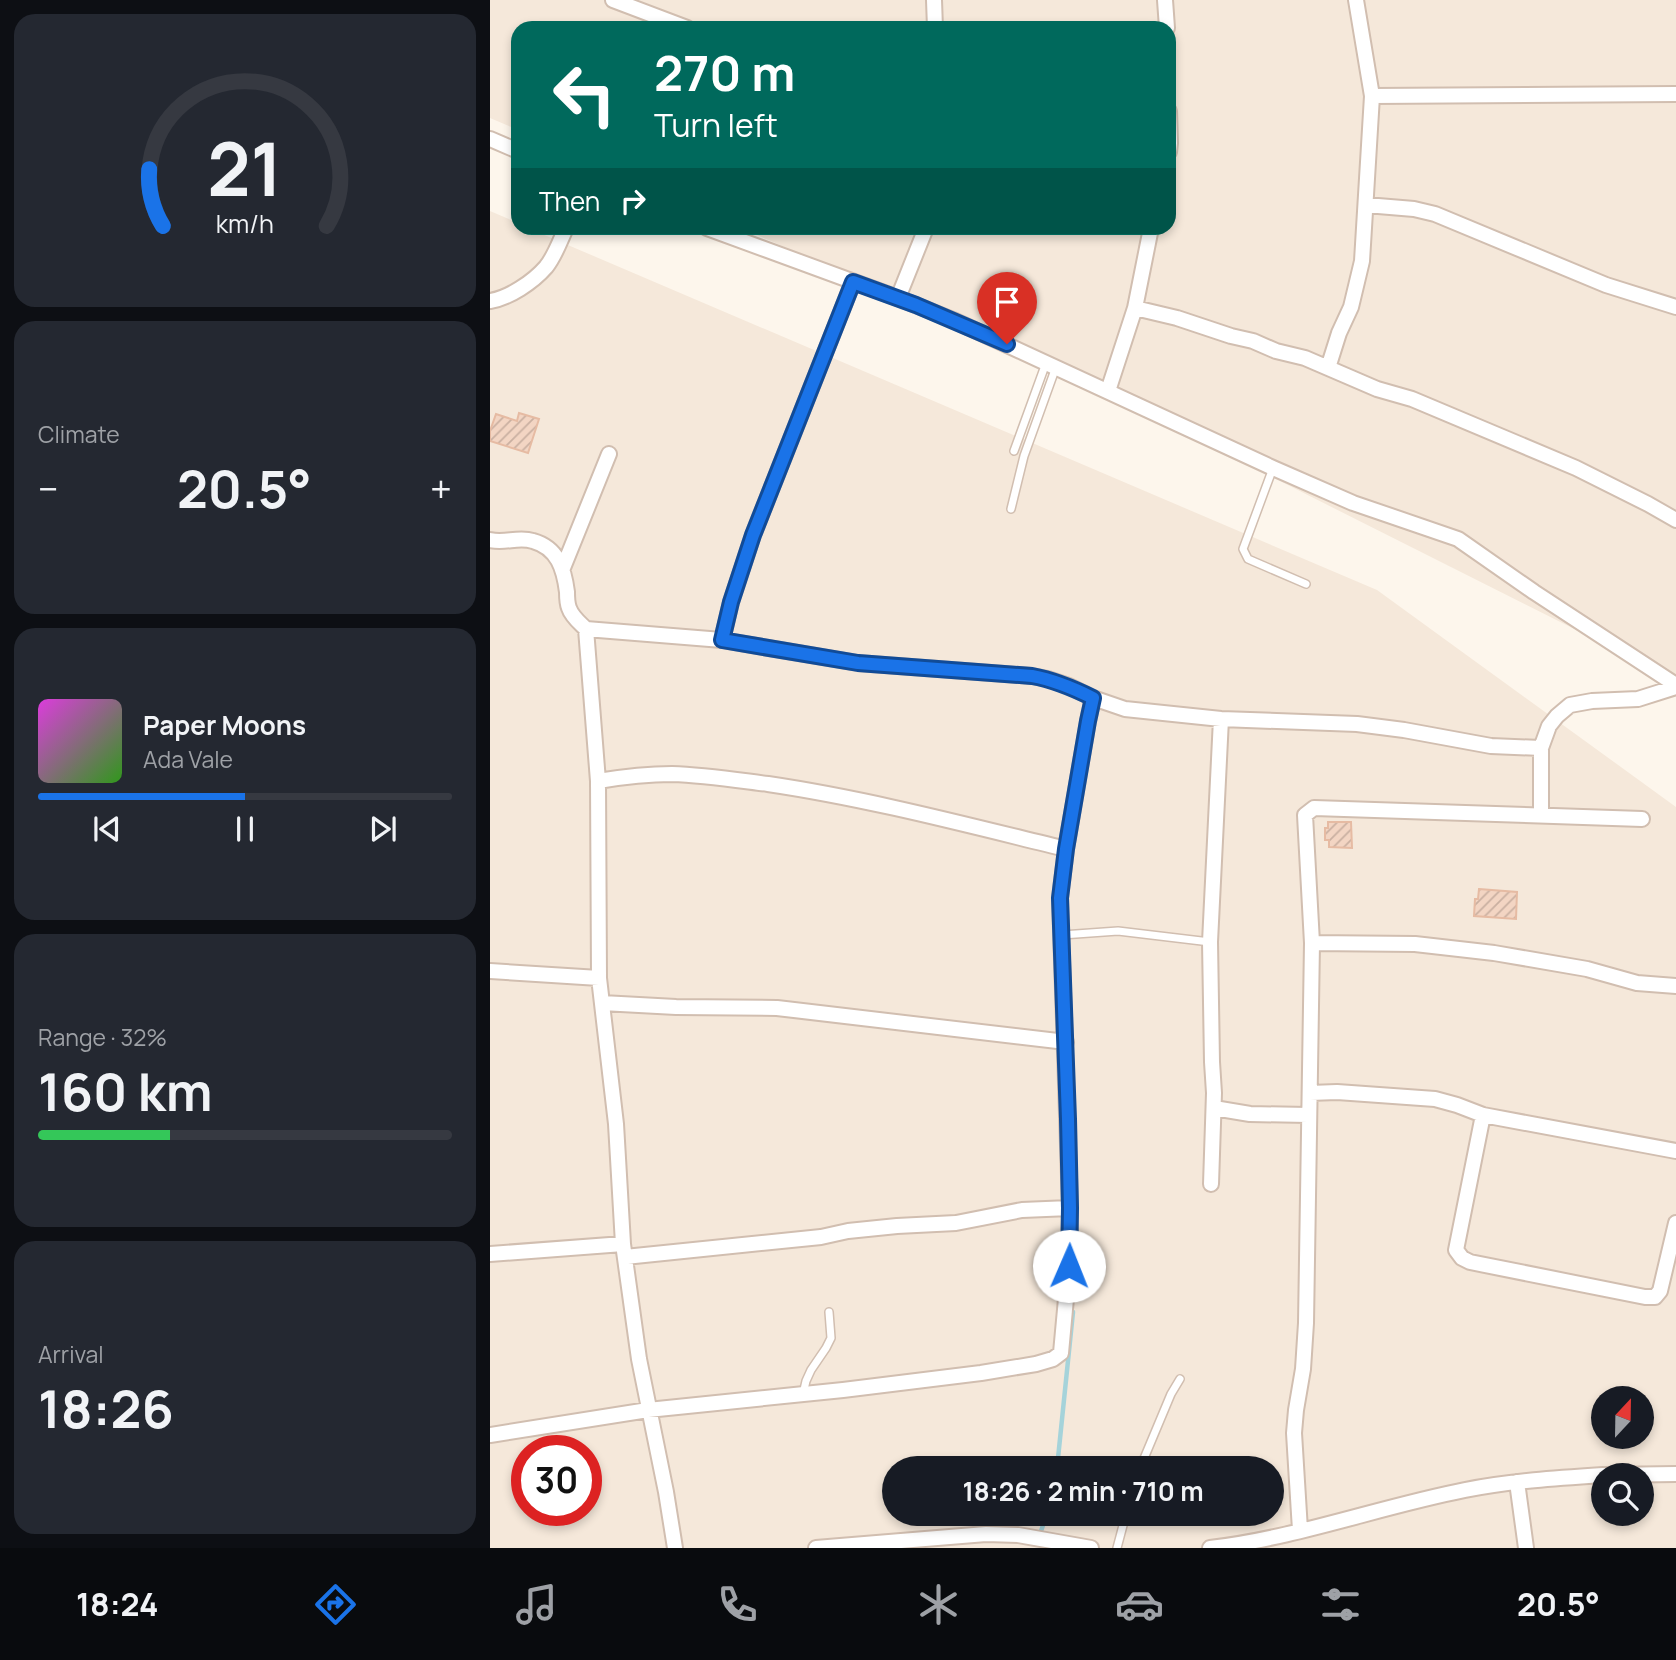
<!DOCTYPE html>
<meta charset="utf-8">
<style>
:root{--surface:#171b24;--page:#242831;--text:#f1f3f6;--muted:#9ea1a6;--line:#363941;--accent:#1a73e8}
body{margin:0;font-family:Manrope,sans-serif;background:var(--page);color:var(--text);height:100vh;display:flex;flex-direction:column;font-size:26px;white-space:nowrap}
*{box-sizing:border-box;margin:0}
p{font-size:23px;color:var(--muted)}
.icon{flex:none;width:38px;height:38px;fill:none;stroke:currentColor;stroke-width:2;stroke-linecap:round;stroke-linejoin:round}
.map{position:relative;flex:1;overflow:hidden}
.panel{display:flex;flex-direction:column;gap:14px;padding:14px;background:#0d0f14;width:490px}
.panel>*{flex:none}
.hud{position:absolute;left:21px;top:21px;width:665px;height:214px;border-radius:21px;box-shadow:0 4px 10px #0003;background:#00695c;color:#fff;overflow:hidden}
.needle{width:46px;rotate:22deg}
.buttons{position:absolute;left:1101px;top:1386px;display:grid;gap:14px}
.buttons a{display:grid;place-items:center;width:63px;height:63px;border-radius:50%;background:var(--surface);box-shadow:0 4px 10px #0003;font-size:35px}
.speed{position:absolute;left:21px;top:1435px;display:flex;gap:14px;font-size:35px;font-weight:700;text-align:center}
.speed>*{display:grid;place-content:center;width:91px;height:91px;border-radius:50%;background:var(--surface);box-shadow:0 4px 10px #0003;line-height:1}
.speed .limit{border:10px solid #d22;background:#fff;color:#111}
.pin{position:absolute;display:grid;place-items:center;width:60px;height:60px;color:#fff;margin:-72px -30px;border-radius:50% 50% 50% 0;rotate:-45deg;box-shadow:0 0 7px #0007}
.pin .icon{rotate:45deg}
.me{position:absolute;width:77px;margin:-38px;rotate:1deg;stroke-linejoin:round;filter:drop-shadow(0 0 5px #0008)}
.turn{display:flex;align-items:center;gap:24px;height:147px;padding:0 28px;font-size:32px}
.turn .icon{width:91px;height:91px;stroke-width:2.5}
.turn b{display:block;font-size:49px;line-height:60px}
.then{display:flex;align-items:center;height:66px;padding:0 28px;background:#0003;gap:14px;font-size:26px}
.big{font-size:52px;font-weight:700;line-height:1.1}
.panel .card{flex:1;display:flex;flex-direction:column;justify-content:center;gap:10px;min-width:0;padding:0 24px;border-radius:21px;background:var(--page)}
.panel .dial{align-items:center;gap:0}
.dial svg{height:182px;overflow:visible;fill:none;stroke:var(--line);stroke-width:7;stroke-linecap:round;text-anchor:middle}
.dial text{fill:var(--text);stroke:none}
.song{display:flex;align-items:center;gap:21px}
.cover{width:84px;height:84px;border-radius:10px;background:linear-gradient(135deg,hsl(300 70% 55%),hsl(110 70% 35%))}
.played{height:7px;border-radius:4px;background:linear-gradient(90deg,var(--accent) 50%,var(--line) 50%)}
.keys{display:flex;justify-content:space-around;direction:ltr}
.heat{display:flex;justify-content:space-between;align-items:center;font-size:38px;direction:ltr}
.charge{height:10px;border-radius:5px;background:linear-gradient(90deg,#34c759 32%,var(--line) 0)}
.trip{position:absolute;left:392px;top:1456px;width:402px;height:70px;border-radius:35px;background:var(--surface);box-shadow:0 4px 10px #0003;font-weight:700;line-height:70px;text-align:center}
.tabs{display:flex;height:112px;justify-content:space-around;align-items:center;background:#090b0e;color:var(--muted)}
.tabs .icon{width:49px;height:49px}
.tabs .selected{color:var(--accent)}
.tabs b{font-size:32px;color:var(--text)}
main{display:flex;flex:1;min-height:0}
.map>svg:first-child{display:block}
.residential{fill:#f5e8da;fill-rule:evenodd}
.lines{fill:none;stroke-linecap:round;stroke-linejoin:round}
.stream{stroke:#a5d3da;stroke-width:4.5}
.building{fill:url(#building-hatch);stroke:#e6bba3;stroke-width:2}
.service-casing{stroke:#d1beb0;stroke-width:10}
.minor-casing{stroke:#d1beb0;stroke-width:18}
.service{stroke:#fff;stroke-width:7}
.minor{stroke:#fff;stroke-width:14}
.route-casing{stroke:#114b97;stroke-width:18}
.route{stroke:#1a73e8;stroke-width:12}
</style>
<main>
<section class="panel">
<div class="card dial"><svg viewBox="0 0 100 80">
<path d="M14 69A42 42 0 1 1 86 69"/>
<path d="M14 69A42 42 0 0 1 8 44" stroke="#1a73e8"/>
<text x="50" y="56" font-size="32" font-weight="700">21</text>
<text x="50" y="72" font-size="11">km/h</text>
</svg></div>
<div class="card"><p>Climate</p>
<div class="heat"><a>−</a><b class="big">20.5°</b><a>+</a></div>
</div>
<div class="card">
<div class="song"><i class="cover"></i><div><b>Paper Moons</b><p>Ada Vale</p></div></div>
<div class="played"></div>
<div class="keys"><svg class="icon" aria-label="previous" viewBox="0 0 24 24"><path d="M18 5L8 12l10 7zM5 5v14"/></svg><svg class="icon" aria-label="pause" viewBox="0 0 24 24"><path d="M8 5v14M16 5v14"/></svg><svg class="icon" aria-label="next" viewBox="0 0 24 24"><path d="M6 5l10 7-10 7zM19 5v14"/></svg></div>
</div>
<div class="card"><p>Range · 32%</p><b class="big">160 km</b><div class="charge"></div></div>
<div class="card"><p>Arrival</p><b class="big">18:26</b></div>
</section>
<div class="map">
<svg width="1186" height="1548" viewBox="0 0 1186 1548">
<defs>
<pattern id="building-hatch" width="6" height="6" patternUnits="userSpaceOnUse" patternTransform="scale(1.75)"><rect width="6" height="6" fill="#f3d5c3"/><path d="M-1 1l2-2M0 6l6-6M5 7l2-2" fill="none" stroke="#cab0a1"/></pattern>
</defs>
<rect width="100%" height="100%" fill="#fdf6ec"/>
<path class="residential" d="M0,0h1186v680l-669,-336 -266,-116h428v-200h-651v102l-28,-12z
M0,211l28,12v5h10l849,362 299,217v741h-1186zM1113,1398h39v39h-39zM37,1451h59v59h-59zM404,1468h378v46h-378zM1113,1475h39v39h-39z"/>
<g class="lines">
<path class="stream" d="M567,1468l16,-156
M551,1531l6,-17"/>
</g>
<path class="building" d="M29,413l20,6 -11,34 -38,-12v-10l6,-17 21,7z
M838,822h23l1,26 -23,-1v-7h-4v-12h3z
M989,889l38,3 -1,27 -42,-3 1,-17h3z"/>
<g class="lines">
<g class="service-casing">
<path id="service" d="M524,451l32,-88
M783,468l-30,81 5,10 58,25
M521,509l13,-53 32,-89
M572,935l56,-4 92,11
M313,1394l3,-13 5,-11 15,-22 5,-10 -2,-26
M650,1468l31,-74 9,-15
M627,1548l9,-34"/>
</g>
<g class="minor-casing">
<path id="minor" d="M123,0l74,28
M444,0l1,28
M675,0l2,28
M882,96l304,-2
M679,111l1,32 -1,9
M0,139l28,12
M876,205l48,4 21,5 171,71 70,22
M217,228l191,70 55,22 320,148 80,35 105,36 76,53 142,93
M408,298l28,-70
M0,301c19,-3 43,-19 56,-34 9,-11 14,-26 20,-39
M645,308l42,10 54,18 22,5 23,10 29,7 72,31 35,10 164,69 72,36 28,16
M838,368l11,-35 12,-26 11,-46 10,-165 -16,-96
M618,391l27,-83 16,-80
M0,540c15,4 28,-4 43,1 25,7 31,28 34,51 0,5 0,11 2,16 3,9 11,15 17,21l136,11 136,23 174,13 16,3 21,7 24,12 32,11 96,10 136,5 47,6 87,16 50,2
M73,568l46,-114
M96,629l12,152 1,197 17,146 7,120 16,115 27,133 9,56
M232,640l9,-38 22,-67 100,-253
M108,781c24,-4 49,-7 74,-7 32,1 64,6 96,10 101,15 199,41 298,65
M1051,815v-67l8,-22 8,-10 13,-11 22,-4 46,-2 38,-12
M822,943l103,1 79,9 93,16 50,14 39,3
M0,971l109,7
M112,1003l74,4 101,1 289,34
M820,1093l27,-1 98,7 22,6 26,10 193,36
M724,1108l36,6 58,1
M993,1115l-27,135 6,8 8,4 175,35h10l5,-6 16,-68
M721,1184l3,-91 -2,-31 -2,-120 11,-223
M0,1254l133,-10
M135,1257l196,-20 27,-6 49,-5 59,-3 66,-13 48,-2
M0,1435l158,-25 195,-20 138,-17 55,-9 17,-5 8,-6 8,-87 1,-58 -10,-310 6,-49 22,-128 5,-23
M1115,1475l71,-1
M1027,1482l9,66
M810,1530l-6,-97 2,-23 7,-41 3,-46 6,-380 -7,-128 9,-7 328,11
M326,1548l170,-14 32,1 73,13
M720,1548c86,-10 169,-41 255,-58 46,-9 92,-12 138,-15"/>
</g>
<use href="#service" class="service"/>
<use href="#minor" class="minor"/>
</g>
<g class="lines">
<g class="route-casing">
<path id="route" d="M517,344l-91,-39 -63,-23 -100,253 -22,67 -9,38 136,23 174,13c22,4 41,12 61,22l-5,23 -22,128 -6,49 8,221 2,89 -1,58"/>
</g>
<use href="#route" class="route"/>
</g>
</svg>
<div class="buttons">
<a><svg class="needle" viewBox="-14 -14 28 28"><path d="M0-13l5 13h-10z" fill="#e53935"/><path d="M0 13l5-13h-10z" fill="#9ea1a6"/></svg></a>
<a><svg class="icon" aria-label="search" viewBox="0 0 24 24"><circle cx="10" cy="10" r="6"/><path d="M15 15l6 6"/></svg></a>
</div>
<div class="speed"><div class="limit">30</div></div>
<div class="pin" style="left:517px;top:344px;background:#d93025"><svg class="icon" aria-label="arrive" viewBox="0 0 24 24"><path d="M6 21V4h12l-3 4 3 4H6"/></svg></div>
<svg class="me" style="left:579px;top:1266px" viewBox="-20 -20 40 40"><circle r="19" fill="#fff"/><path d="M0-13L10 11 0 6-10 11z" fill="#1a73e8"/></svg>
<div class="trip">18:26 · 2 min · 710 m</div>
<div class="hud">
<div class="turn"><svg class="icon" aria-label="left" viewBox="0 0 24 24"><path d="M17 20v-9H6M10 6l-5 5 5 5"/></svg><div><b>270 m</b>Turn left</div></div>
<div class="then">Then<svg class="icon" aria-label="right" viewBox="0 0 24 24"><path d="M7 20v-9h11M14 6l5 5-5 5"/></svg></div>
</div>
</div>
</main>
<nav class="tabs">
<b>18:24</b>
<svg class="icon selected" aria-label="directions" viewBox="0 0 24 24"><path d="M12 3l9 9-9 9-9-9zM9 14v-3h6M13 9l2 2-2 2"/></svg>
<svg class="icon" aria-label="music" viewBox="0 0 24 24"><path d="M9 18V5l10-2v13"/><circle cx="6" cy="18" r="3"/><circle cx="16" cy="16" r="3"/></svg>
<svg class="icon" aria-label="phone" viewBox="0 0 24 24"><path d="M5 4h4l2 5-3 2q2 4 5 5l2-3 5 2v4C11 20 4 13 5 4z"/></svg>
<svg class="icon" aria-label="climate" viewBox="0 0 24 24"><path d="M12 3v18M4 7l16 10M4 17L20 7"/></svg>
<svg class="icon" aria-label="car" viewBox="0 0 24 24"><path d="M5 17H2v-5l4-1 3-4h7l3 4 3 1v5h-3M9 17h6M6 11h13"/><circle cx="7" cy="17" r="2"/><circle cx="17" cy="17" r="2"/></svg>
<svg class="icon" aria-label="filters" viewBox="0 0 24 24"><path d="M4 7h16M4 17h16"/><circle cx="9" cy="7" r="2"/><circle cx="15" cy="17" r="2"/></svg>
<b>20.5°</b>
</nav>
